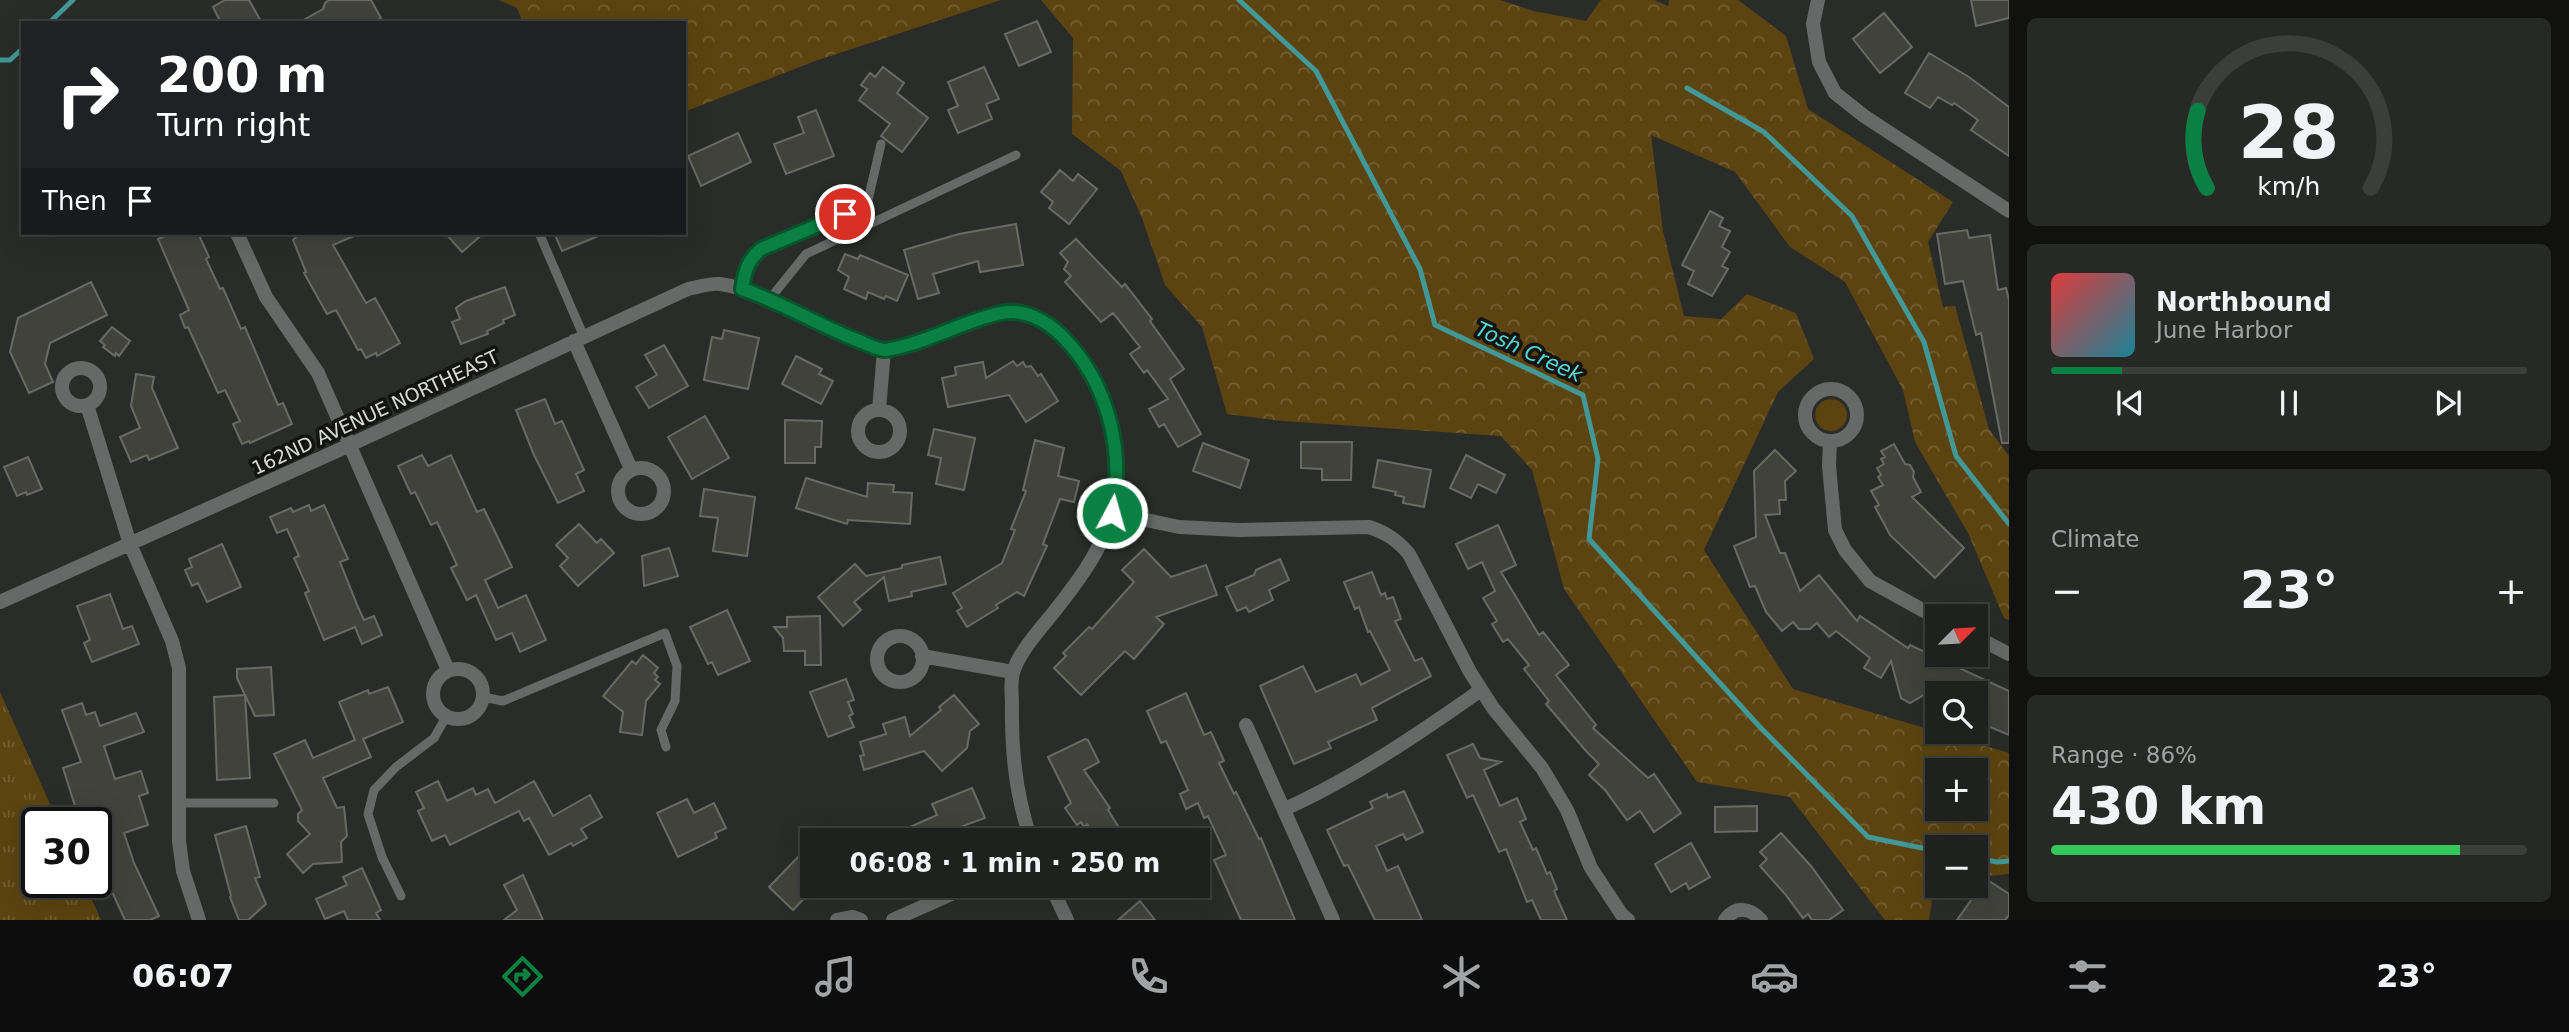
<!DOCTYPE html>
<meta charset="utf-8">
<style>
:root{--surface:#1f211e;--page:#272927;--text:#f1f3f6;--muted:#a1a3a4;--line:#3c3e3c;--accent:#0b8043}
body{margin:0;font-family:"DejaVu Sans",sans-serif;background:var(--page);color:var(--text);height:100vh;display:flex;flex-direction:column;font-size:26px;white-space:nowrap}
*{box-sizing:border-box;margin:0}
p{font-size:23px;color:var(--muted)}
.icon{flex:none;width:38px;height:38px;fill:none;stroke:currentColor;stroke-width:2;stroke-linecap:round;stroke-linejoin:round}
.map{position:relative;flex:1;overflow:hidden}
.sheet{display:flex;flex-direction:column;gap:18px;padding:18px;background:#111210;width:560px}
.sheet>*{flex:none}
.banner{position:absolute;left:21px;top:21px;width:665px;height:214px;border-radius:0px;box-shadow:0 7px 28px #0002,0 0 0 2px var(--line);background:#202124;color:#fff;overflow:hidden}
.needle{width:46px;rotate:66deg}
.fabs{position:absolute;left:1925px;top:604px;display:grid;gap:14px}
.fabs a{display:grid;place-items:center;width:63px;height:63px;border-radius:0px;background:var(--surface);box-shadow:0 7px 28px #0002,0 0 0 2px var(--line);font-size:35px}
.speed{position:absolute;left:21px;top:807px;display:flex;gap:14px;font-size:35px;font-weight:700;text-align:center}
.speed>*{display:grid;place-content:center;width:91px;height:91px;border-radius:50%;background:var(--surface);box-shadow:0 7px 28px #0002,0 0 0 2px var(--line);line-height:1}
.speed .limit{border:4px solid #111;border-radius:10px;background:#fff;color:#111}
.pin{position:absolute;display:grid;place-items:center;width:60px;height:60px;color:#fff;margin:-30px;border:4px solid #fff;border-radius:50%;box-shadow:0 2px 7px #0007}
.me{position:absolute;width:77px;margin:-38px;rotate:6deg;stroke-linejoin:round;filter:drop-shadow(0 0 5px #0008)}
.turn{display:flex;align-items:center;gap:24px;height:147px;padding:0 21px;font-size:32px}
.turn .icon{width:91px;height:91px;stroke-width:2.5}
.turn b{display:block;font-size:49px;line-height:60px}
.then{display:flex;align-items:center;height:66px;padding:0 21px;background:#0003;gap:14px;font-size:26px}
.big{font-size:52px;font-weight:600;line-height:1.1}
.sheet .tile{flex:1;display:flex;flex-direction:column;justify-content:center;gap:10px;min-width:0;padding:0 24px;border-radius:10px;background:var(--page)}
.sheet .dial{align-items:center;gap:0}
.dial svg{height:182px;overflow:visible;fill:none;stroke:var(--line);stroke-width:7;stroke-linecap:round;text-anchor:middle}
.dial text{fill:var(--text);stroke:none}
.song{display:flex;align-items:center;gap:21px}
.cover{width:84px;height:84px;border-radius:10px;background:linear-gradient(135deg,hsl(0 70% 55%),hsl(190 70% 35%))}
.played{height:7px;border-radius:4px;background:linear-gradient(90deg,var(--accent) 15%,var(--line) 15%)}
.keys{display:flex;justify-content:space-around;direction:ltr}
.heat{display:flex;justify-content:space-between;align-items:center;font-size:38px;direction:ltr}
.charge{height:10px;border-radius:5px;background:linear-gradient(90deg,#34c759 86%,var(--line) 0)}
.trip{position:absolute;left:800px;top:828px;width:410px;height:70px;border-radius:0px;background:var(--surface);box-shadow:0 7px 28px #0002,0 0 0 2px var(--line);font-weight:600;line-height:70px;text-align:center}
.menu{display:flex;height:112px;justify-content:space-around;align-items:center;background:#0c0d0c;color:var(--muted)}
.menu .icon{width:49px;height:49px}
.menu .selected{color:var(--accent)}
.menu b{font-size:32px;color:var(--text)}
main{display:flex;flex:1;min-height:0}
.map>svg:first-child{display:block}
.grass{fill:#5b4411}
.forest{fill:url(#forest-crowns);fill-rule:evenodd}
.park{fill:url(#park-tufts)}
.lines{fill:none;stroke-linecap:round;stroke-linejoin:round}
.stream{stroke:#429896;stroke-width:5}
.building{fill:#42423c;stroke:#696a63;stroke-width:2}
.service{stroke:#666968;stroke-width:9}
.minor{stroke:#666968;stroke-width:14}
.route-casing{stroke:#07532c;stroke-width:18}
.route{stroke:#0b8043;stroke-width:12}
.labels{text-anchor:middle;stroke-width:7;stroke-linejoin:round;paint-order:stroke}
.street-label{font-size:19px;fill:#d7d9d6;stroke:#131412}
.water-label{font-size:21px;font-style:italic;fill:#53d7d5;stroke:#131412}
</style>
<main>
<div class="map">
<svg width="2009" height="920" viewBox="0 0 2009 920">
<defs>
<pattern id="forest-crowns" width="20" height="18" patternUnits="userSpaceOnUse" patternTransform="scale(1.75)"><rect width="20" height="18" fill="#5b4411"/><path d="M2 6a3 3 0 1 1 6 0M12 15a3 3 0 1 1 6 0" fill="none" stroke="#725e33"/></pattern>
<pattern id="park-tufts" width="24" height="20" patternUnits="userSpaceOnUse" patternTransform="scale(1.75)"><rect width="24" height="20" fill="#5b4411"/><path d="M3 7l-1-3M5 7V3M7 7l1-3M15 17l-1-3M17 17v-4M19 17l1-3" fill="none" stroke="#725e33"/></pattern>
</defs>
<rect width="100%" height="100%" fill="#292c28"/>
<path class="grass" d="M1815 415a16 16 0 1 1 32 0a16 16 0 1 1-32 0Z"/>
<path class="forest" d="M499,0h502l-186,61 -131,51v-89h-161l-6,-15z
M1041,0h459l34,11 52,10 15,-21h53l14,6 1,-6h69l48,36 22,73 145,93 -25,40 15,65 12,-1 34,123 20,27v164l-5,-2 -36,-85 -53,-91 -12,-52 -58,-108 -55,-35 -55,-75 -84,-37 12,96 21,85 37,3 26,-25 49,19 18,46 -36,33 -74,158 89,139 216,64v121l-33,3v-30h-39v33l-2,1 -6,39h-44l-95,-123 -93,-15 -133,-193 -32,-119 -31,-34 -219,-15 -55,-7 -25,-87 -37,-42 -23,-67 -21,-47 -49,-37 1,-96zM1937,770h39v38h-39z"/>
<path class="park" d="M0,692l58,130h-21v60h47l17,38h-101z"/>
<g class="lines">
<path class="stream" d="M1239,0l77,71 104,198 15,56 148,70 15,64 -9,80 170,187 109,111 69,14
M49,23l24,-23
M0,60h10l13,-12
M1687,88l77,44 88,84 72,126 32,114 53,68
M1976,858l21,4 12,-1"/>
</g>
<path class="building" d="M225,0h24l13,23h-41l-8,-16z
M329,0h42l10,18 -8,5h-75l25,-14 2,-6z
M1971,0h38v18l-33,8z
M1884,13l28,34 -32,26 -27,-34z
M1037,21l14,31 -32,14 -14,-32z
M1929,53l40,24 40,30v49l-38,-26 7,-10 -24,-17 -2,2 -14,-8 -8,11 -25,-15z
M883,67l21,16 -7,10 31,25 -26,34 -21,-16 9,-12 -31,-24 8,-11 -6,-4 9,-12 5,4z
M984,67l15,32 -13,5 6,15 -34,14 -10,-23 10,-4 -10,-24z
M816,110l18,46 -48,18 -12,-30 30,-11 -6,-16z
M738,133l13,29 -50,24 -13,-30z
M1060,170l13,11 5,-7 19,15 -28,35 -20,-16 4,-6 -12,-10z
M1710,211l13,7 -4,8 11,5 -8,16 8,5 -8,14 6,3 -16,27 -24,-12 6,-13 -12,-6z
M1016,224l7,41 -43,7 -2,-11 -45,13 6,19 -21,6 -14,-49 55,-16z
M1967,230l2,8 21,-3 8,55 8,-2 3,12v143h-7l-21,-110 -5,2 -13,-54 -18,3 -8,-50z
M172,233h26l11,24 -3,2 14,30 3,-1 18,41 4,-2 33,78 5,-2 9,21 -42,19 -1,-2 -7,3 -9,-20 7,-3 -15,-31 -7,3 -30,-66 -3,1 -5,-13 9,-5 -31,-71z
M300,233h61l-28,12 33,58 9,-5 25,45 -23,13 -1,-3 -10,5 -5,-9 -3,1 -22,-40 -9,4 -23,-41 2,-1 -13,-32z
M445,233h39l-22,19z
M554,233h52l-44,18z
M1076,239l46,48 3,-3 27,35 -2,2 34,48 -14,10 31,55 -23,13 -14,-23 -5,3 -10,-18 19,-10 -21,-29 -3,3 -14,-19 10,-7 -27,-34 -12,9 -36,-40 6,-6 -7,-7 4,-7 -8,-9z
M845,254l13,5 2,-4 48,20 -11,26 -11,-5 -2,3 -16,-7 -2,7 -22,-10 5,-12 -11,-7z
M91,282l16,33 -57,28 -5,21 8,18 -24,11 -19,-41 8,-34z
M505,287l10,28 -12,5 1,3 -17,8 1,3 -27,10 -9,-22 8,-3 -4,-11 10,-7z
M112,327l18,14 -11,15 -3,-3 -1,3 -12,-9 2,-2 -5,-4z
M724,330l35,8 -11,51 -44,-9 8,-43 10,2z
M664,345l24,41 -39,22 -13,-21 21,-12 -12,-20z
M796,356l26,13 -3,5 14,7 -12,23 -39,-20z
M1013,361l4,5 6,-4 3,5 5,-1 7,10 3,-2 17,27 -32,21 -17,-27 -61,12 -6,-29 14,-3 -1,-8 28,-5 3,16z
M136,374l18,3 -2,11 26,60 -29,12 -2,-5 -16,7 -11,-25 20,-9 -9,-22z
M545,399l10,25 7,-3 22,49 -8,4 8,17 -26,12 -24,-48 -18,-45z
M705,416l24,42 -37,21 -24,-42z
M785,420l37,1 -1,26h-6v16h-30z
M934,429l41,9 -11,52 -28,-6 5,-26 -13,-3z
M1035,440l29,8 -6,28 21,5 -5,21 -14,-3 -17,45 4,2 -23,50 -7,-4 -21,13 2,3 -31,19 -10,-16 5,-3 -9,-15 49,-30 13,-33 -4,-1 15,-38 -3,-1z
M1301,442h51l-1,38h-29v-11l-21,-1z
M1203,443l46,17 -9,28 -47,-17z
M1894,444l11,20 5,1 4,7 -1,5 8,15 -9,5 52,51 -29,30 -45,-43 -15,-28 4,-2 -8,-14 12,-6 -5,-8 3,-2 -4,-7 7,-4 -3,-5 4,-2 -4,-6z
M1775,450l21,21 -11,10 1,19h-7l1,14 -15,1 15,38h5l15,38 19,-16 38,46 3,-5 48,32 2,-3 99,46v44l-33,-14v-28h-39l-3,7 -10,-5 -14,8 -9,-5 -10,-37 -10,17 -17,-10 6,-10 -34,-27 -7,6 -12,-14 -7,6h-11l-6,-7 -11,9 -16,-19 -11,-26 -5,1 -16,-41 22,-9 -2,-66z
M422,455l6,11 23,-11 26,57 7,-3 28,58 -27,13 13,28 28,-13 20,45 -26,12 -8,-19 -16,7 -20,-45 -9,5 -16,-32 6,-3 -20,-43 -6,3 -16,-33 -4,2 -13,-28z
M1466,455l39,20 -9,18 -18,-9 -7,14 -21,-10z
M28,457l14,32 -15,6 -1,-3 -9,4 -13,-29z
M1378,460l53,10 -7,37 -21,-4 1,-6 -9,-2 1,-3 -23,-5z
M806,478l61,19 1,-14 26,2 -1,7 19,1 -2,31 -62,-4 -1,4 -51,-16z
M704,489l51,8 -8,59 -34,-5 5,-33 -18,-2z
M309,505l2,6 13,-6 24,54 -8,3 18,45 6,13 10,-4 8,19 -20,9 -7,-17 -31,13 -19,-47 4,-2 -15,-33 5,-2 -12,-27 -10,4 -7,-16 21,-9 2,4z
M579,524l18,19 4,-4 13,14 -36,33 -18,-20 8,-8 -12,-13z
M1498,525l18,40 -15,7 38,63 4,-3 26,33 -13,10 40,50 -3,3 55,50 6,-4 27,39 -27,19 -14,-21 -13,9 -22,-30 -16,-15 10,-11 -13,-13 -40,-47 3,-3 -25,-32 5,-4 -21,-26 -5,3 -11,-18 5,-3 -14,-23 12,-7 -13,-29 -14,7 -12,-25z
M222,544l19,43 -34,15 -9,-19 -6,3 -7,-16 7,-3 -3,-8z
M669,548l9,28 -34,10 -2,-30z
M1144,549l27,28 35,-12 11,30 -61,22 8,7 -30,35 -9,-8 -44,44 -27,-27 12,-12 -3,-3 26,-26 3,2 42,-47 -12,-12z
M940,557l6,27 -35,8 1,4 -23,5 -5,-24 -30,25 7,8 -18,16 -25,-29 37,-33 11,12 36,-8v-3z
M1280,559l9,21 -20,10 4,10 -24,12 -3,-5 -9,4 -11,-24 28,-12 2,-5z
M1372,572l9,23 4,-2 2,6 6,-2 8,22 -6,2 20,40 7,-3 9,18 -59,32 5,12 -49,22 3,6 -37,16 -34,-78 43,-20 13,26 40,-18 5,11 29,-15 -20,-39 -2,1 -9,-25 -4,2 -11,-27z
M110,594l13,35 9,-3 7,18 -47,18 -8,-19 6,-3 -13,-34z
M727,610l23,51 -32,14 -6,-13 -4,2 -18,-37z
M820,616l1,49h-16v-14h-21l-1,-13 -9,-11h13v-10z
M643,655l15,13 -4,5 4,4 -3,3 5,4 -14,17 -4,34 -22,-3 3,-20 -20,-16 29,-35 4,3z
M271,667l3,48 -19,1 -10,-21 5,83 -33,2 -3,-83 31,-2 -8,-17v-9z
M846,679l8,21 -6,2 5,12 -4,2 5,11 -26,10 -18,-45z
M388,687l15,35 -40,17 8,18 -48,21 14,30 7,-1 3,29 -6,6 1,20 -29,2 -10,9 -16,-19 23,-20 -12,-13v-7l4,-4 -28,-56 31,-14 8,18 42,-18 -16,-38 29,-12 1,4z
M1186,693l18,42 7,-3 13,29 -5,2 15,31 2,-2 23,47 2,-1 34,82h-54l-27,-60 12,-5 -18,-39 -4,2 -6,-15 -12,6 -6,-15 8,-4 -22,-49 -5,2 -14,-32z
M954,695l25,29 -9,7 -3,17 -25,23 -18,-20 -60,19 -4,-14 4,-1 -4,-13 26,-8 -3,-10 22,-7 5,19 31,-26 -2,-3z
M82,703l4,12 9,-3 5,14 36,-13 8,19 -40,14 11,33 26,-8 7,22 -9,3 9,29 -24,8 10,30 25,53 -9,4h-25l-18,-39 2,-1 -9,-29 -4,1v-30h-16l-17,-54 18,-6 -19,-52z
M1085,739l3,1 11,22 -15,8 26,38 -2,2 15,24 -9,6h-16l-11,-16 -3,3 -3,-5 -4,3 -12,-17 6,-5 -23,-46z
M1473,744l7,14 21,4 -17,8 16,36 17,-8 9,21 -6,3 13,28 3,-2 11,26 3,-2 7,17 -3,2 13,29h-26l-9,-20 -5,2 -21,-53 -7,3 -26,-57 -6,3 -20,-43z
M438,781l9,20 26,-13 3,7 12,-6 7,14 39,-22 19,35 37,-21 12,22 -21,12 6,9 -14,8 -2,-3 -22,12 -20,-37 -5,3 -5,-10 -69,34 -5,-10 -13,6 -14,-30 6,-3 -8,-16z
M972,788l13,30 -60,22h-44l56,-25 -5,-11z
M1404,791l19,41 -17,8 -3,-6 -27,12 11,25 11,-5 24,54h-47l-27,-55 -4,1 -17,-36 46,-22 -3,-6 17,-8 1,4z
M687,799l7,14 20,-10 12,25 -11,5 2,5 -39,19 -21,-44z
M1757,806v25l-42,1v-25z
M246,826l14,51 -5,1 11,26 -18,16h-9l-9,-23 1,-1 -16,-61z
M1781,833l30,33 32,44 -14,10h-17l-4,-6 -5,4 -18,-24 -25,-28 7,-7 -7,-7z
M1691,843l19,34 -21,12 -3,-6 -15,9 -16,-28z
M802,853l10,9v28l-19,20 -24,-23z
M362,868l19,42 -5,3 4,7h-32l-4,-9 -19,8 -9,-20 31,-14 -4,-8z
M523,875l20,45h-39l13,-10 -13,-25z
M1986,879l23,15v21l-4,5h-48z
M1140,901l15,19h-37z"/>
<g class="lines">
<path class="service" d="M539,233l45,104
M742,289c3,-18 5,-28 19,-40l84,-35 23,-14 13,-56
M769,300l37,-46 210,-99
M483,697l20,4 162,-68 12,33 -2,35 -14,29 5,17
M181,803h93
M401,896l-19,-39 -14,-43 6,-24 22,-23 38,-29 12,-21"/>
<path class="minor" d="M1818,0l-5,24 6,38 16,31 29,23 145,95
M237,233l29,64 52,76 130,297
M574,341l57,128
M62 387a19 19 0 1 1 38 0a19 19 0 1 1-38 0Z
M1805 415a26 26 0 1 1 52 0a26 26 0 1 1-52 0Z
M87,405l43,139 42,97 7,27v173l4,30 16,49
M858 431a21 21 0 1 1 42 0a21 21 0 1 1-42 0Z
M879,410l5,-60
M1830,441l-1,25 6,64 10,20 25,31 67,37
M618 491a23 23 0 1 1 46 0a23 23 0 1 1-46 0Z
M1113,513l66,14 60,3 130,-3c18,6 28,13 40,27l61,118 23,36 49,60 25,42 24,58 31,47 6,5
M0,602l330,-148 358,-165c10,-2 22,-6 32,-5 46,6 89,37 132,54 10,3 24,12 34,12 49,-3 93,-46 142,-36 28,6 50,37 64,60 12,22 19,46 22,70 8,73 -13,108 -57,164 -13,17 -39,44 -44,65 -3,10 -1,22 -1,32 -1,47 4,91 19,135
M877 659a23 23 0 1 1 46 0a23 23 0 1 1-46 0Z
M1976,637l33,17
M922,656l91,16
M433 694a25 25 0 1 1 50 0a25 25 0 1 1-50 0Z
M1246,725l87,195
M1285,809c70,-32 132,-74 196,-119
M1051,886l16,34
M837,920l16,-3 8,3
M893,920l76,-34
M1725,920c10,-14 25,-13 36,0"/>
</g>
<g class="lines">
<g class="route-casing">
<path id="route" d="M845,214l-84,35c-14,12 -16,22 -19,40 39,13 74,35 112,50 9,3 21,10 30,11 5,0 11,-2 16,-3 35,-8 66,-27 101,-34 23,-5 46,8 61,23 46,46 63,115 50,177"/>
</g>
<use href="#route" class="route"/>
</g>
<g class="labels">
<g class="street-label">
<text transform="translate(375 412) rotate(-25)" y="7">162ND AVENUE NORTHEAST</text>
</g>
<g class="water-label">
<text transform="translate(1529 352) rotate(25)" y="7">Tosh Creek</text>
</g>
</g>
</svg>
<div class="fabs">
<a><svg class="needle" viewBox="-14 -14 28 28"><path d="M0-13l5 13h-10z" fill="#e53935"/><path d="M0 13l5-13h-10z" fill="#a1a3a4"/></svg></a>
<a><svg class="icon" aria-label="search" viewBox="0 0 24 24"><circle cx="10" cy="10" r="6"/><path d="M15 15l6 6"/></svg></a>
<a>+</a>
<a>−</a>
</div>
<div class="speed"><div class="limit">30</div></div>
<div class="pin" style="left:845px;top:214px;background:#d93025"><svg class="icon" aria-label="arrive" viewBox="0 0 24 24"><path d="M6 21V4h12l-3 4 3 4H6"/></svg></div>
<svg class="me" style="left:1112px;top:513px" viewBox="-20 -20 40 40"><circle r="17" fill="#0b8043" stroke="#fff" stroke-width="3"/><path d="M0-11L8 9 0 5-8 9z" fill="#fff"/></svg>
<div class="trip">06:08 · 1 min · 250 m</div>
<div class="banner">
<div class="turn"><svg class="icon" aria-label="right" viewBox="0 0 24 24"><path d="M7 20v-9h11M14 6l5 5-5 5"/></svg><div><b>200 m</b>Turn right</div></div>
<div class="then">Then<svg class="icon" aria-label="arrive" viewBox="0 0 24 24"><path d="M6 21V4h12l-3 4 3 4H6"/></svg></div>
</div>
</div>
<section class="sheet">
<div class="tile dial"><svg viewBox="0 0 100 80">
<path d="M14 69A42 42 0 1 1 86 69"/>
<path d="M14 69A42 42 0 0 1 10 35" stroke="#0b8043"/>
<text x="50" y="56" font-size="32" font-weight="700">28</text>
<text x="50" y="72" font-size="11">km/h</text>
</svg></div>
<div class="tile">
<div class="song"><i class="cover"></i><div><b>Northbound</b><p>June Harbor</p></div></div>
<div class="played"></div>
<div class="keys"><svg class="icon" aria-label="previous" viewBox="0 0 24 24"><path d="M18 5L8 12l10 7zM5 5v14"/></svg><svg class="icon" aria-label="pause" viewBox="0 0 24 24"><path d="M8 5v14M16 5v14"/></svg><svg class="icon" aria-label="next" viewBox="0 0 24 24"><path d="M6 5l10 7-10 7zM19 5v14"/></svg></div>
</div>
<div class="tile"><p>Climate</p>
<div class="heat"><a>−</a><b class="big">23°</b><a>+</a></div>
</div>
<div class="tile"><p>Range · 86%</p><b class="big">430 km</b><div class="charge"></div></div>
</section>
</main>
<nav class="menu">
<b>06:07</b>
<svg class="icon selected" aria-label="directions" viewBox="0 0 24 24"><path d="M12 3l9 9-9 9-9-9zM9 14v-3h6M13 9l2 2-2 2"/></svg>
<svg class="icon" aria-label="music" viewBox="0 0 24 24"><path d="M9 18V5l10-2v13"/><circle cx="6" cy="18" r="3"/><circle cx="16" cy="16" r="3"/></svg>
<svg class="icon" aria-label="phone" viewBox="0 0 24 24"><path d="M5 4h4l2 5-3 2q2 4 5 5l2-3 5 2v4C11 20 4 13 5 4z"/></svg>
<svg class="icon" aria-label="climate" viewBox="0 0 24 24"><path d="M12 3v18M4 7l16 10M4 17L20 7"/></svg>
<svg class="icon" aria-label="car" viewBox="0 0 24 24"><path d="M5 17H2v-5l4-1 3-4h7l3 4 3 1v5h-3M9 17h6M6 11h13"/><circle cx="7" cy="17" r="2"/><circle cx="17" cy="17" r="2"/></svg>
<svg class="icon" aria-label="filters" viewBox="0 0 24 24"><path d="M4 7h16M4 17h16"/><circle cx="9" cy="7" r="2"/><circle cx="15" cy="17" r="2"/></svg>
<b>23°</b>
</nav>
